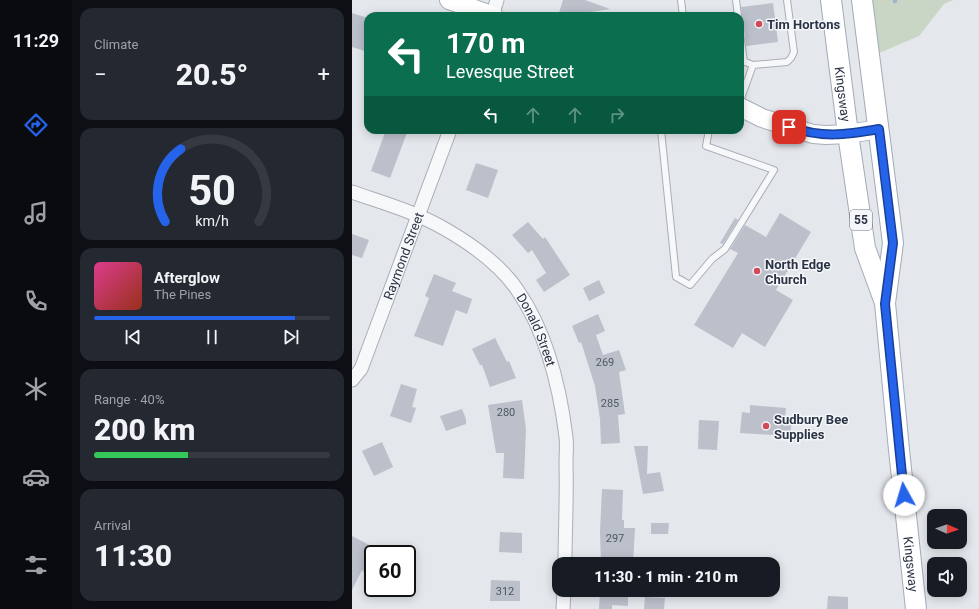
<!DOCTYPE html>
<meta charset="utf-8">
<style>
:root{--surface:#171b24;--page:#242831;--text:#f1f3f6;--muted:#9ea1a6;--line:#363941;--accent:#2563eb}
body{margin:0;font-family:Roboto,sans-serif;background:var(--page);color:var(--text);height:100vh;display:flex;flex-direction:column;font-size:15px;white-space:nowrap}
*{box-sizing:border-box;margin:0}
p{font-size:13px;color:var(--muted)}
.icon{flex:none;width:22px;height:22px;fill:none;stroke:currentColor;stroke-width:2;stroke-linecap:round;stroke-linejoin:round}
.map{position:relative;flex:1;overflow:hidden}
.drawer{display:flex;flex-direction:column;gap:8px;padding:8px;background:#0d0f14;width:280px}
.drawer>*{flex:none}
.top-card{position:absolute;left:12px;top:12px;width:380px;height:122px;border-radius:12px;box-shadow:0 2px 10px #0003;background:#0b6e4f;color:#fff;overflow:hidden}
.needle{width:26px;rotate:92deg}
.controls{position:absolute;left:575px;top:509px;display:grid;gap:8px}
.controls a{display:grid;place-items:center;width:40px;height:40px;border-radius:8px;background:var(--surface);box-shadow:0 2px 10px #0003;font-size:20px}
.speed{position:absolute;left:12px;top:545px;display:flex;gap:8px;font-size:20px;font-weight:700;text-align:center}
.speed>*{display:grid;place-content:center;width:52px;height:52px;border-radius:50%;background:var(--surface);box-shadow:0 2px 10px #0003;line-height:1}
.speed .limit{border:2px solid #111;border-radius:6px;background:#fff;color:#111}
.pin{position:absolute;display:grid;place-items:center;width:34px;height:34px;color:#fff;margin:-17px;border-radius:8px;box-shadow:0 2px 6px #0006}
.me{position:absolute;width:44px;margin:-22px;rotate:354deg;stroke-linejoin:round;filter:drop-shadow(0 0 3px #0008)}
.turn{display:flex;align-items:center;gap:14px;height:84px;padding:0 16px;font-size:18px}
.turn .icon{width:52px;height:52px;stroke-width:2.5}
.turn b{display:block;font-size:28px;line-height:34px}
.lanes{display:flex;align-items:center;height:38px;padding:0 16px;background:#0003;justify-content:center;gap:20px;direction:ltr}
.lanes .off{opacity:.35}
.big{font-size:30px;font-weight:800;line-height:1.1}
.drawer .tile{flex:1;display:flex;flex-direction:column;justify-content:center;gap:6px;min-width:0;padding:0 14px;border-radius:12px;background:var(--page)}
.drawer .dial{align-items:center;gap:0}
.dial svg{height:104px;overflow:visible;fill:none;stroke:var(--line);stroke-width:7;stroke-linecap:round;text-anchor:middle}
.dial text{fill:var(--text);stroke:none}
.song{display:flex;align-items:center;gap:12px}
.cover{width:48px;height:48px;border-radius:6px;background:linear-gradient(135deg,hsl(330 70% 55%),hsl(10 70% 35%))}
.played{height:4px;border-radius:2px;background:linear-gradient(90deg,var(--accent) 85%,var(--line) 85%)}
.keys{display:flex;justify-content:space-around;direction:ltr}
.heat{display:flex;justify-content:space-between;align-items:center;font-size:22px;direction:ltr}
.charge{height:6px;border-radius:3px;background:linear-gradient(90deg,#34c759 40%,var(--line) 0)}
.trip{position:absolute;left:200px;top:557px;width:228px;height:40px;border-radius:12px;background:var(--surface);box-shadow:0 2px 10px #0003;font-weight:800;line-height:40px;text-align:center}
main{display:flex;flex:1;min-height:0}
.tab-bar{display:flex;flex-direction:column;width:72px;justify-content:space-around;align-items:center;background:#090b0e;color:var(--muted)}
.tab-bar .icon{width:28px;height:28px}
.tab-bar .on{color:var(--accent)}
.tab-bar b{font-size:18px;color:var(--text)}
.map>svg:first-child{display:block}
.green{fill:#c9d6c5}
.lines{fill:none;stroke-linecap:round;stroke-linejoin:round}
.stream{stroke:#9fb4cc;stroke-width:4.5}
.building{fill:#bbc0ca}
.lane-casing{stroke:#a9aeb7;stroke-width:8}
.street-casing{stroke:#a9aeb7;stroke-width:15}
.secondary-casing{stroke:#a9aeb7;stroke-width:20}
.primary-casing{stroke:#a3abb8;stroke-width:22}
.lane{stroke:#f7f8fa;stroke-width:6}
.street{stroke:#f7f8fa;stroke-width:13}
.secondary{stroke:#fff;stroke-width:18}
.primary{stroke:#fff;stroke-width:20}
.route-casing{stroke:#184099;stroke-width:10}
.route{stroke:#2563eb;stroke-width:7}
.poi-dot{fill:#d1495b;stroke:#f4f6f9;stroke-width:1.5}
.labels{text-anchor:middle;stroke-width:3;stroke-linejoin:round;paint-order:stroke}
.number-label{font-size:11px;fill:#4f5766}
.shield{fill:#f4f6f9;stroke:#676e7b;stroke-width:1}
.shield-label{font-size:12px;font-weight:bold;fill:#2b3445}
.poi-label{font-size:13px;font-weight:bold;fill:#2b3445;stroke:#f4f6f9;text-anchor:start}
.street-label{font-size:13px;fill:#2b3445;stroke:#f4f6f9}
</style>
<main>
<nav class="tab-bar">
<b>11:29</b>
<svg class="icon on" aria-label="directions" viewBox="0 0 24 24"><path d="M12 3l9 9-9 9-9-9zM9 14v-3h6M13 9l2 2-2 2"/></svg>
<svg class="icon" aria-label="music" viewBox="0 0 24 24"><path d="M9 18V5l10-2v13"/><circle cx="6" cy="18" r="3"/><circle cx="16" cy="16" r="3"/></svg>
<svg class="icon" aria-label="phone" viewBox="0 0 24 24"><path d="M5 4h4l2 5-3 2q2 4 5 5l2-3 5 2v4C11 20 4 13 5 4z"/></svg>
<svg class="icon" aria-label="climate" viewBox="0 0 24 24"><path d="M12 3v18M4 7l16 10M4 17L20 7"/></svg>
<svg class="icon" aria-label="car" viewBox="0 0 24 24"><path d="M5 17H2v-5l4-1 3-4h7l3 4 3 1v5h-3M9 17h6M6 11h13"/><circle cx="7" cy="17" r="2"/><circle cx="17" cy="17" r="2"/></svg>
<svg class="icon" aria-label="filters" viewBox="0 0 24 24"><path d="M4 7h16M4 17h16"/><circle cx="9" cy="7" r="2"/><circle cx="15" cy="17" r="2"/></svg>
</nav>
<section class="drawer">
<div class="tile"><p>Climate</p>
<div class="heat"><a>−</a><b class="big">20.5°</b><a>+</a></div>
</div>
<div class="tile dial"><svg viewBox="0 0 100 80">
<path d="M14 69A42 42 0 1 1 86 69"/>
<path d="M14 69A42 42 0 0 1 26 13" stroke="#2563eb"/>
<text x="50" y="56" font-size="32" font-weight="700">50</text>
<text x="50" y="72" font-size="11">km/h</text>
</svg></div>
<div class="tile">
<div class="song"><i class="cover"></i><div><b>Afterglow</b><p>The Pines</p></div></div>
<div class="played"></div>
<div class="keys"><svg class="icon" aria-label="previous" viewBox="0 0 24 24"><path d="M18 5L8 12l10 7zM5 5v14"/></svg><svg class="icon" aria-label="pause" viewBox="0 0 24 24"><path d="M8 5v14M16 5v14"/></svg><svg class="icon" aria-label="next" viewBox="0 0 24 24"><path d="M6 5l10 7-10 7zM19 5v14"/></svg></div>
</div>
<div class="tile"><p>Range · 40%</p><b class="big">200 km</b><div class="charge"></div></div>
<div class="tile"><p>Arrival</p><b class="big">11:30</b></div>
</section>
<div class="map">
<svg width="627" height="609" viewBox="0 0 627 609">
<rect width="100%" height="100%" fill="#e4e7ec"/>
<path class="green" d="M510,0h91l-9,4 -25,32 -49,21z"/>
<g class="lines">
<path class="stream" d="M543,0v1"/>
</g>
<path class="building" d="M211,0h22l25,9 -19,3 -2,4h-21l-9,-3z
M421,3l5,39 -32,4 -5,-39z
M0,13l16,5v34l-16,-5z
M34,130h22l-18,48 -19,-7z
M124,163l22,7 -10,28 -22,-8z
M428,213l31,19 -35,58 17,10 -28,47 -23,-14 -9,15 -39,-23 44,-72 -8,-4 15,-24 21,12z
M383,218l3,2 -15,24 -3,-1z
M176,222l15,17 2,-2 25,38 -26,17 -8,-12 10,-7 -14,-23 -4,3 -16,-18z
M0,234l17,6 -7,18 -10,-3z
M82,274l22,9 -4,8 20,8 -5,15 -11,-4 -13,36 -29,-10 15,-38 -4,-2z
M247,280l6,13 -16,8 -6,-13z
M246,314l7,17 -9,4 7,20 16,-5 7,20 -7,2 6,42 -7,1 2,28 -19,1 -1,-25 -5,-33 -14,-44 -2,1 -7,-17z
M143,338l12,24 2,-1 7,17 -26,9 -8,-22h-2l-8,-16z
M49,384l16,5 -5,18 4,1 -5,15 -21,-7z
M170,400l4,29 -2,50 -21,-1 1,-25h-8l-8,-48z
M398,405l36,3 -1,10 7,1 -2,17 -50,-3 2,-21 8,1z
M110,409l4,10v5l-20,7 -6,-15z
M347,420l20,1 -2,29 -19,-1z
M30,442l11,25 -19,9 -12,-25z
M282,446h14l-1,28 13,-2 4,19 -21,3z
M250,489l21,1 -1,30h2v8h11l-2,36h-32l-1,-32z
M299,523h18l-1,11h-17z
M148,532l22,1v20l-23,-1z
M0,536l21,11v35l-11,-12 -10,20z
M139,580l29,1v20h-30z
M248,590h28v16l-16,-1v4h-13z
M476,596l20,1v12h-21z
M293,597l20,1 -1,11h-20z"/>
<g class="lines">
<g class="lane-casing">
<path id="lane" d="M329,0l2,16
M384,0l2,16
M388,34l4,28
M388,60l13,5 34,-3 4,-4 3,-6 -7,-52
M388,101l13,-36
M309,130l15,147 14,8 22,-26 13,-10 49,-79 -68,-24 3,-16"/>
</g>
<g class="street-casing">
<g id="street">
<path d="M140,16l5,-16"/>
<path id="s1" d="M0,192c31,11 64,20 93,37 26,15 56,36 73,62 28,41 42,97 48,146 1,9 0,18 0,27 1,33 -1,67 -1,100"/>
<path id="s2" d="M0,380l9,-11 89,-239"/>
<path d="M211,609l1,-19"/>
</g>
</g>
<g class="secondary-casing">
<path id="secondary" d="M97,0l45,16
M388,107l22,11 51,16 13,1 22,-1 31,-5"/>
</g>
<g class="primary-casing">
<g id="primary">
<path id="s3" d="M479,0l17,134 17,114 19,52"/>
<path id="s4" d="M510,0l31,243 -8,60 14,147 17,159"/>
</g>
</g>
<use href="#lane" class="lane"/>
<use href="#street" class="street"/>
<use href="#secondary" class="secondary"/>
<use href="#primary" class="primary"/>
</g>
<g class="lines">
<g class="route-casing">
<path id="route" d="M437,127c34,11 56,8 90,2l14,114 -8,61 19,191"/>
</g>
<use href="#route" class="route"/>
</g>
<g class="poi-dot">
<circle cx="407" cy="24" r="4"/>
<circle cx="405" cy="271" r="4"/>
<circle cx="414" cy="426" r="4"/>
</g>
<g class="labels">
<g class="number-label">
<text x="253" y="366">269</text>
<text x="258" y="407">285</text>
<text x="154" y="416">280</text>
<text x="263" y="542">297</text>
<text x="153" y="595">312</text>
</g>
<rect class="shield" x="498" y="210" width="22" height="20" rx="3"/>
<g class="shield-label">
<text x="509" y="224">55</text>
</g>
<g class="poi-label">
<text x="415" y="29">Tim Hortons</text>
<text x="413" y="269">North Edge<tspan x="413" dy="15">Church</tspan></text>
<text x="422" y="424">Sudbury Bee<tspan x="422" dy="15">Supplies</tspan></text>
</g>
<g class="street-label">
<text dy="5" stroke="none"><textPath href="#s3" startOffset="95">Kingsway</textPath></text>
<text dy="5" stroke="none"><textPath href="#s2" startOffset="135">Raymond Street</textPath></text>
<text dy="5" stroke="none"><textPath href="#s1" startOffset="240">Donald Street</textPath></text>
<text dy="5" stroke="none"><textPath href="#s4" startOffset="568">Kingsway</textPath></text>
</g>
</g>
</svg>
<div class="controls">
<a><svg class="needle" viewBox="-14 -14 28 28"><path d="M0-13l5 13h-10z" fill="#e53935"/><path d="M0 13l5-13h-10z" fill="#9ea1a6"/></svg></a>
<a><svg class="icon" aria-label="sound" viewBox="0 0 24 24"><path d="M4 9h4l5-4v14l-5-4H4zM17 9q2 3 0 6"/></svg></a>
</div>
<div class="speed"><div class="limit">60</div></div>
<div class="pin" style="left:437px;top:127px;background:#d93025"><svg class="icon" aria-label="arrive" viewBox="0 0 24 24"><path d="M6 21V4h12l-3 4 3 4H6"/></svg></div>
<svg class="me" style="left:552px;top:495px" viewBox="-20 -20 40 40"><circle r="19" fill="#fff"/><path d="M0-13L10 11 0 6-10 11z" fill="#2563eb"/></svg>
<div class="trip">11:30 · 1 min · 210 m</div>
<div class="top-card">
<div class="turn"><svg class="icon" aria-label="left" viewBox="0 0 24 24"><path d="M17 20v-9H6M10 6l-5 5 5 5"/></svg><div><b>170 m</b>Levesque Street</div></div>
<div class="lanes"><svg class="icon" aria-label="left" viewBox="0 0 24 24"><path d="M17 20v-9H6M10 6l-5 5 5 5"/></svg><svg class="icon off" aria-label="ahead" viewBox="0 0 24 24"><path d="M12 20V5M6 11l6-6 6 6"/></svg><svg class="icon off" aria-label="ahead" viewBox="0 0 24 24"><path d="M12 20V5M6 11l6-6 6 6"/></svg><svg class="icon off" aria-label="right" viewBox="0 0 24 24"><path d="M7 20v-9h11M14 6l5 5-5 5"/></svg></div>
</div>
</div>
</main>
